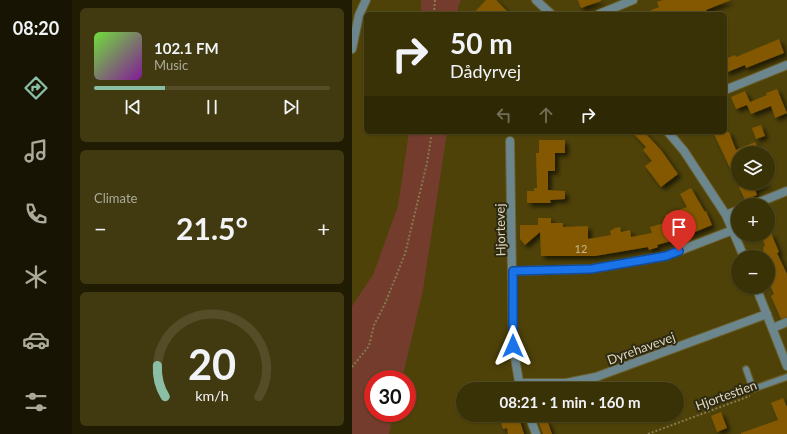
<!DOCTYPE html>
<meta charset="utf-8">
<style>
:root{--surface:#3a3207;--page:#413a11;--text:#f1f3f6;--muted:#abaa9b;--line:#544d28;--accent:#8abfa5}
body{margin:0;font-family:Lato,sans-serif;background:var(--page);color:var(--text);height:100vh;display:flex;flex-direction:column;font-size:15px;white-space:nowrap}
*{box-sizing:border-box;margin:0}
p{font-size:13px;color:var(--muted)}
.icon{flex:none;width:22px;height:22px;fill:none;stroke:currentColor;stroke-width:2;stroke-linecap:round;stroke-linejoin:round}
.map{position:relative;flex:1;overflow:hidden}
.details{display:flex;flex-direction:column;gap:8px;padding:8px;background:#201c04;width:280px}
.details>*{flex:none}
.guide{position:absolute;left:12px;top:12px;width:363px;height:122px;border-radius:6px;box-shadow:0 1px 3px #0004,0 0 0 1px var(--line);background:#3a3207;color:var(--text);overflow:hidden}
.fabs{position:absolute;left:379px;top:146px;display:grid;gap:8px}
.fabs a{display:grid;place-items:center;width:44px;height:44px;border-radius:50%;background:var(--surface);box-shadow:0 1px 3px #0004,0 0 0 1px var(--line);font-size:20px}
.speed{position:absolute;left:12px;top:370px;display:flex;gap:8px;font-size:20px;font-weight:700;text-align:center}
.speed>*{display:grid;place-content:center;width:52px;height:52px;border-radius:50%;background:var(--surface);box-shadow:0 1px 3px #0004,0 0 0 1px var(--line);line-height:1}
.speed .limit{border:6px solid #d22;background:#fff;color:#111}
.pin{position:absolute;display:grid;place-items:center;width:34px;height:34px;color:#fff;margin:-41px -17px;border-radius:50% 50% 50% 0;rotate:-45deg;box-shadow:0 0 4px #0007}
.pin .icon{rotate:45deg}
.me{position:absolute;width:44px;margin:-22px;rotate:0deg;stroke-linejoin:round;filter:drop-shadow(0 0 3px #0008)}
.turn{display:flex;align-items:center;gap:14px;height:84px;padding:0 20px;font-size:18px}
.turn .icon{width:52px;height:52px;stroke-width:2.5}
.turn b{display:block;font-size:28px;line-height:34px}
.lanes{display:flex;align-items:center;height:38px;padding:0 20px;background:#0003;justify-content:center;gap:20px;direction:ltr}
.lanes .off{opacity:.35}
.big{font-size:30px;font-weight:700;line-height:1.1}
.details .tile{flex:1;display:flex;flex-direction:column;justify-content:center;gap:6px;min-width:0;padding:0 14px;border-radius:6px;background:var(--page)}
.details .dial{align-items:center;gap:0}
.dial svg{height:104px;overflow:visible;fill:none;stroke:var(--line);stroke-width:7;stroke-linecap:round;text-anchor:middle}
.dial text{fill:var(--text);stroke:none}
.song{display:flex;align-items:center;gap:12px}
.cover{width:48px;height:48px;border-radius:6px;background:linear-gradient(135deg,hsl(100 70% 55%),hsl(290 70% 35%))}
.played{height:4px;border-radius:2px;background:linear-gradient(90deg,var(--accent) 30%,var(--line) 30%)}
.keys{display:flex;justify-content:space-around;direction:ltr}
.heat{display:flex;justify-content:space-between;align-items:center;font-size:22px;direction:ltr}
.trip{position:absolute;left:104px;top:382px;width:228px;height:40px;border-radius:20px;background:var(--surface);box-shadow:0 1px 3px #0004,0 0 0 1px var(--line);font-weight:700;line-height:40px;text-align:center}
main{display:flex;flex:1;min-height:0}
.tab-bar{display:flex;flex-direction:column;width:72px;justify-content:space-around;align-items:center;background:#171403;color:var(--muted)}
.tab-bar .icon{width:28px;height:28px}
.tab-bar .current{color:var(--accent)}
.tab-bar b{font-size:18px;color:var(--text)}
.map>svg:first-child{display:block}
.green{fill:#743c2d}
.building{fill:#835805;filter:url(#shadow)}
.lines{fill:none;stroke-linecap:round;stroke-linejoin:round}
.service-casing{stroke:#6b602d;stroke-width:8}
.minor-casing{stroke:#6b602d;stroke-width:10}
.tertiary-casing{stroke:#6b602d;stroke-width:10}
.path{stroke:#847a4c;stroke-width:2;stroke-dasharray:2 2;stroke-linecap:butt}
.service{stroke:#6b868d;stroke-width:5.5}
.minor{stroke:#6b868d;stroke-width:8}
.tertiary{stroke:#6b868d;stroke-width:8}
.route-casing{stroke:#114b97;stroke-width:10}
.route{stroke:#1a73e8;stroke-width:7}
.labels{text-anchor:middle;stroke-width:4;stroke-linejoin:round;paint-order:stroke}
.number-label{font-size:11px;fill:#c7b78e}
.street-label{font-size:13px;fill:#ded7bc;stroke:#2e2913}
</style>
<main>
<nav class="tab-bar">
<b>08:20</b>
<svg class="icon current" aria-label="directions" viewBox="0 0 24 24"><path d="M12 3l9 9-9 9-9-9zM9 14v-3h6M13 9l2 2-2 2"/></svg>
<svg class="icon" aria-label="music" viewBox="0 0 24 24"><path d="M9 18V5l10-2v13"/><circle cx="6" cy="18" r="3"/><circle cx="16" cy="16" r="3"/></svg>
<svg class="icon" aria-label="phone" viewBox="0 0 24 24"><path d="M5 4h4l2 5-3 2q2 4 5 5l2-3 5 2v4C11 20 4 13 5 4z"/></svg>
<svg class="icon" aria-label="climate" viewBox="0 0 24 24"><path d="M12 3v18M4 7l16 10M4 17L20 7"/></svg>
<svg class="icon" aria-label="car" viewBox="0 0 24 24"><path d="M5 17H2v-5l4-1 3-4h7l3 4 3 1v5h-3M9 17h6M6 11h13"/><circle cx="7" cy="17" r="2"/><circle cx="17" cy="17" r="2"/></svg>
<svg class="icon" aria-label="filters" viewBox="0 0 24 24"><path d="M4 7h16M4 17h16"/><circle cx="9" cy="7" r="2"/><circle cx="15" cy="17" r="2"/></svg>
</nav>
<section class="details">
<div class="tile">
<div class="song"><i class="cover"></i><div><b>102.1 FM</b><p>Music</p></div></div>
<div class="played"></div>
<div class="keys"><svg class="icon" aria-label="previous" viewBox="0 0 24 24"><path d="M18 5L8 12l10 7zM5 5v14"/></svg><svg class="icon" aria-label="pause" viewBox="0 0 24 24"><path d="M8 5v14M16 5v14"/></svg><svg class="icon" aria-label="next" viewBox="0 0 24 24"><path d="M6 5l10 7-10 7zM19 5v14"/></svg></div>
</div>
<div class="tile"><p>Climate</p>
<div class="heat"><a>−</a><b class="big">21.5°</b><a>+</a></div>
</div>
<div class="tile dial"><svg viewBox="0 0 100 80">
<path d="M14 69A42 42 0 1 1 86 69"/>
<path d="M14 69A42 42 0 0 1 8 45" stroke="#8abfa5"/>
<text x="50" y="56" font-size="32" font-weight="700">20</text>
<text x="50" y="72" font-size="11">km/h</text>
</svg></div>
</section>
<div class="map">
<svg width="435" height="434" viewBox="0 0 435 434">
<defs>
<filter id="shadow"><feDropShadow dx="3.5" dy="3.5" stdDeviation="2" flood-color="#0009"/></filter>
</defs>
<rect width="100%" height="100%" fill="#4e4209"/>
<path class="green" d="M69,0h40l-3,7v7h-37z
M57,132h38l-24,158 -21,89h-29v34h21l-5,21h-37v-128l21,-31 25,-69z"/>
<path class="building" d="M134,0h10l14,14h-37z
M226,0h23v1l-20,7z
M311,0h68l-25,10 1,2 -4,2h-61l17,-7 -2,-5z
M427,39l5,14 -38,15 -1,-3 -20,8v-14l10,-4 1,2z
M425,89l10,24 -12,5 -4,-12 -20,8 -4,-9 -11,4 -5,-12 14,-6 5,11 17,-7 -1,-2z
M409,125l4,11 -9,3 -4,-11z
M280,132h12l17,18 17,24 -17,13 -16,-21 7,-5 -9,-11 3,-3z
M361,132h16l7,18 19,-8 5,11h-22v12l-8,3z
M187,140h26v13h-10v18h-7v19l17,1v8l-15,1 1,3h-24v-12h7v-3h3l-1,-35h3z
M395,183h23l-15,7 2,5 -12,5 -6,-13z
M339,188l14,24 1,-1 6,14 -34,14 -21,6 1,2 -9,3 -1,-3 -53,9h-54l-1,-24 -15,13 -5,-6v-14h18v-7h13v5h12v4l25,-1v13l23,-4 -1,-4 5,-3 5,-1 1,5 9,-2 1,7 21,-4 -2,-6 18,-5 -3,-7 22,-8 -7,-13z
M419,233l8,19 -2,1 10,21v43l-6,2 -10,-23 3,-2 -6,-13 4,-2 -4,-9v-13h-3l-2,-9 2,-3 -4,-8z
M431,398l4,9v27h-46v-1l37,-13 -7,-17z
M369,412l6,16 -10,4 -6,-16z
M150,415h16l6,19h-16l-1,-6 -4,1 -4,-12 3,-1z
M195,420l5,14h-9l-4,-11z"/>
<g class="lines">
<g class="service-casing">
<path id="service" d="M394,369l7,20 34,-12"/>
</g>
<g class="minor-casing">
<path id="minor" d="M247,14l34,-14
M0,49l7,-34 7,-15
M373,90l62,-25
M158,141l3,205 7,42
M400,205l35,-14
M374,215l12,-5
M161,271l78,-2 75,-13 67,-26
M421,328l14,-6
M166,383h48l30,-6 171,-63
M177,415l7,19"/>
</g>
<g class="tertiary-casing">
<path id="tertiary" d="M184,0l15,14
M316,132l16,19 42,64 18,42
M404,287l31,79"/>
</g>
<path class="path" d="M82,14l1,-14
M0,367l17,-21 5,-21 10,-19 21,-52 22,-91 5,-31
M296,434l102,-38"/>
<use href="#service" class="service"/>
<use href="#minor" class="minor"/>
<use href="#tertiary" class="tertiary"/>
</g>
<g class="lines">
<g class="route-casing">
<path id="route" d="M161,346v-75l78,-2 75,-13 13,-5"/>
</g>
<use href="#route" class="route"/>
</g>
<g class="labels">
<g class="number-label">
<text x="229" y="253">12</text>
</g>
<g class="street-label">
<text transform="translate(148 230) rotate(-91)" y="5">Hjortevej</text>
<text transform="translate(289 348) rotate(-20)" y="5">Dyrehavevej</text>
<text transform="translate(374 395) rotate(-20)" y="5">Hjortestien</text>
</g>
</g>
</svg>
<div class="fabs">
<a><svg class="icon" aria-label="layers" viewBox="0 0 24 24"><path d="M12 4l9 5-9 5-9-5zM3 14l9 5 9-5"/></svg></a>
<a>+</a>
<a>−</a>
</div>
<div class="speed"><div class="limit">30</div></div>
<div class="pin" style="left:327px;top:251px;background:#d93025"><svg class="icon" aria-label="arrive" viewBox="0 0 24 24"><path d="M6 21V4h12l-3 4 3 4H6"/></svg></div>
<svg class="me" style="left:161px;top:346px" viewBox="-20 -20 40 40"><path d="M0-17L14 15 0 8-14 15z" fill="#1a73e8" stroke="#fff" stroke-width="4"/></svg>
<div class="trip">08:21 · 1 min · 160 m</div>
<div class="guide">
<div class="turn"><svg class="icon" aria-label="right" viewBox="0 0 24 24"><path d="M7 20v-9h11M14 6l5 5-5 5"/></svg><div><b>50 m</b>Dådyrvej</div></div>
<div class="lanes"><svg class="icon off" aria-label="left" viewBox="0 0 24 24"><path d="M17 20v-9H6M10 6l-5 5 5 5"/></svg><svg class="icon off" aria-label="ahead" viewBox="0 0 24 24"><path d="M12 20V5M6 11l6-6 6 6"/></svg><svg class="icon" aria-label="right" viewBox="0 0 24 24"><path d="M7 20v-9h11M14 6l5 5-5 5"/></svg></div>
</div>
</div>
</main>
